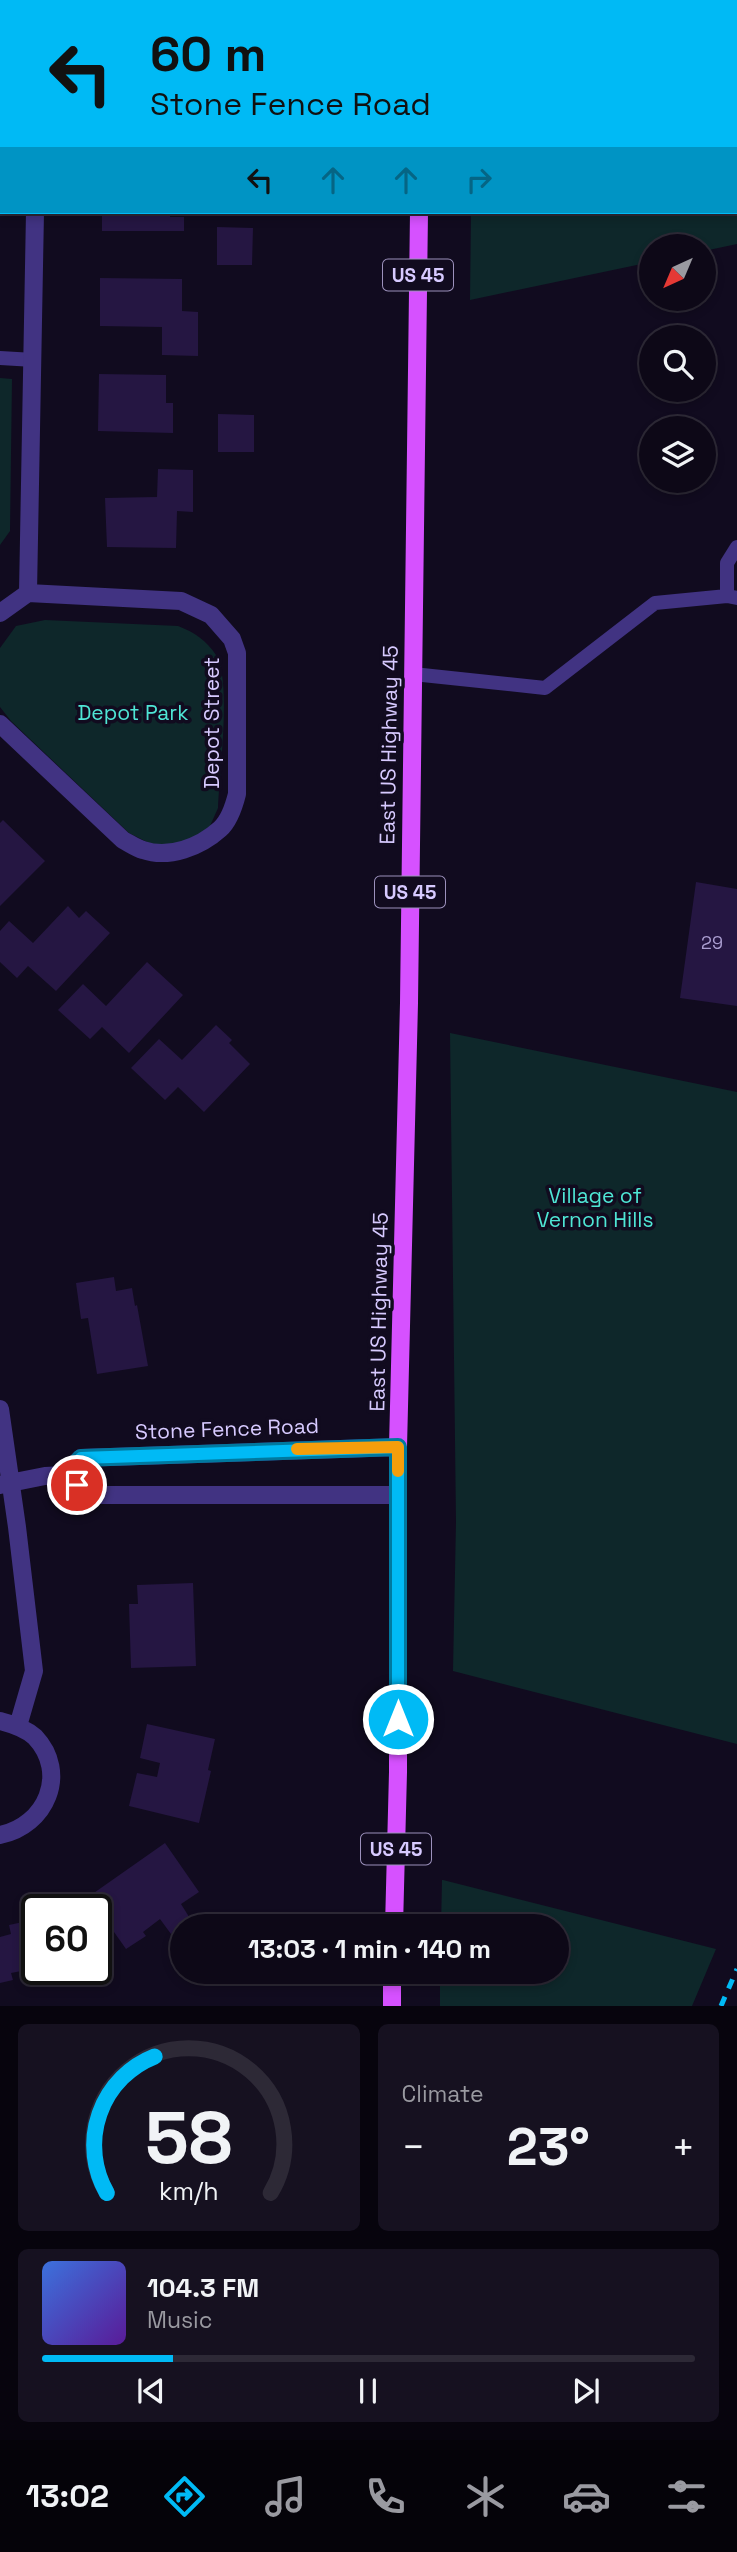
<!DOCTYPE html>
<meta charset="utf-8">
<style>
:root{--surface:#0d0817;--page:#161120;--text:#f1f3f6;--muted:#9a9aa1;--line:#2d2936;--accent:#00baf5}
body{margin:0;font-family:"Space Grotesk",sans-serif;background:var(--page);color:var(--text);height:100vh;display:flex;flex-direction:column;font-size:26px;white-space:nowrap}
*{box-sizing:border-box;margin:0}
p{font-size:23px;color:var(--muted)}
.icon{flex:none;width:38px;height:38px;fill:none;stroke:currentColor;stroke-width:2;stroke-linecap:round;stroke-linejoin:round}
.map{position:relative;height:2006px;overflow:hidden}
.panel{display:flex;flex-direction:column;gap:18px;padding:18px;background:#07040d;flex:1}
.panel>*{flex:none}
.banner{position:absolute;left:0px;top:0px;width:738px;height:214px;box-shadow:0 4px 10px #0003,0 0 0 2px var(--line);background:#00baf5;color:#111;overflow:hidden}
.needle{width:46px;rotate:224deg}
.tools{position:absolute;left:639px;top:234px;display:grid;gap:14px}
.tools a{display:grid;place-items:center;width:77px;height:77px;border-radius:50%;background:var(--surface);box-shadow:0 4px 10px #0003,0 0 0 2px var(--line);font-size:35px}
.speed{position:absolute;left:21px;top:1894px;display:flex;gap:14px;font-size:35px;font-weight:700;text-align:center}
.speed>*{display:grid;place-content:center;width:91px;height:91px;border-radius:50%;background:var(--surface);box-shadow:0 4px 10px #0003,0 0 0 2px var(--line);line-height:1}
.speed .limit{border:4px solid #111;border-radius:10px;background:#fff;color:#111}
.pin{position:absolute;display:grid;place-items:center;width:60px;height:60px;color:#fff;margin:-30px;border:4px solid #fff;border-radius:50%;box-shadow:0 2px 7px #0007}
.me{position:absolute;width:77px;margin:-38px;rotate:0deg;stroke-linejoin:round;filter:drop-shadow(0 0 5px #0008)}
.turn{display:flex;align-items:center;gap:24px;height:147px;padding:0 35px;font-size:32px}
.turn .icon{width:91px;height:91px;stroke-width:2.5}
.turn b{display:block;font-size:49px;line-height:60px}
.lanes{display:flex;align-items:center;height:66px;padding:0 35px;background:#0003;justify-content:center;gap:35px;direction:ltr}
.lanes .off{opacity:.35}
.big{font-size:52px;font-weight:800;line-height:1.1}
.panel .card{flex:1;display:flex;flex-direction:column;justify-content:center;gap:10px;min-width:0;padding:0 24px;border-radius:10px;background:var(--page)}
.panel .dial{align-items:center;gap:0}
.dial svg{height:182px;overflow:visible;fill:none;stroke:var(--line);stroke-width:7;stroke-linecap:round;text-anchor:middle}
.dial text{fill:var(--text);stroke:none}
.song{display:flex;align-items:center;gap:21px}
.cover{width:84px;height:84px;border-radius:10px;background:linear-gradient(135deg,hsl(220 70% 55%),hsl(270 70% 35%))}
.played{height:7px;border-radius:4px;background:linear-gradient(90deg,var(--accent) 20%,var(--line) 20%)}
.keys{display:flex;justify-content:space-around;direction:ltr}
.heat{display:flex;justify-content:space-between;align-items:center;font-size:38px;direction:ltr}
.panel .tiles{flex:1;display:grid;gap:18px;grid-template-columns:1fr 1fr}
.card:last-child{grid-column:span 2}
.trip{position:absolute;left:170px;top:1914px;width:399px;height:70px;border-radius:35px;background:var(--surface);box-shadow:0 4px 10px #0003,0 0 0 2px var(--line);font-weight:800;line-height:70px;text-align:center}
.dock{display:flex;height:112px;justify-content:space-around;align-items:center;background:#050309;color:var(--muted)}
.dock .icon{width:49px;height:49px}
.dock .current{color:var(--accent)}
.dock b{font-size:32px;color:var(--text)}
.map>svg:first-child{display:block}
.green{fill:#0e272a}
.building{fill:#251642}
.lines{fill:none;stroke-linecap:round;stroke-linejoin:round}
.lane{stroke:#413382;stroke-width:14}
.street{stroke:#413382;stroke-width:18}
.primary{stroke:#d651ff;stroke-width:18}
.rail{stroke:#00baf5;stroke-width:5;stroke-dasharray:10 9;stroke-linecap:butt}
.route-casing{stroke:#00799f;stroke-width:18}
.route{stroke:#00baf5;stroke-width:12}
.slow{stroke:#f59e0b;stroke-width:12}
.labels{text-anchor:middle;stroke-width:7;stroke-linejoin:round;paint-order:stroke}
.number-label{font-size:18px;fill:#aa9dd0}
.shield{fill:#110b1f;stroke:#9c91bc;stroke-width:2}
.shield-label{font-size:19px;font-weight:bold;fill:#d7caff}
.park-label{font-size:21px;fill:#4fe6d5;stroke:#110b1f}
.street-label{font-size:21px;fill:#d7caff;stroke:#110b1f}
</style>
<div class="map">
<svg width="737" height="2006" viewBox="0 0 737 2006">
<rect width="100%" height="100%" fill="#110b1f"/>
<path class="green" d="M462,0h169l-7,2z
M737,211v33l-33,7v-4h-53v15l-181,38 1,-88h239l5,2z
M0,378l12,1 -2,152 -10,14z
M45,620l133,6c16,6 29,15 38,29 16,26 3,120 2,153l-8,18 -16,12 -15,6 -24,2 -26,-13 -118,-112 -11,-14v-59l16,-22z
M450,1033l287,59v652l-284,-73 3,-149z
M442,1880h1l273,69 -24,57h-252v-34h116v-45h-115z"/>
<path class="building" d="M102,212h68v5h14v14h-82z
M217,227l36,1 -1,37h-35z
M100,278l82,1v32l16,1v44l-36,-1v-28l-62,-1z
M99,374l67,1v28h7v30l-75,-2z
M218,414l36,1v37h-36z
M158,469l35,1v42l-16,-1 -1,37 -69,-1 -2,-49 52,-1z
M3,820l42,41 -45,45v-83z
M696,882l41,7v117l-57,-8z
M68,906l11,12 7,-7 24,22 -54,58 -28,-25 -11,12 -17,-16v-31l9,-10 24,22z
M147,962l36,33 -54,58 -27,-26 -12,12 -32,-29 25,-26 23,22z
M216,1025l16,15 -3,3 21,21 -46,48 -26,-25 -13,13 -34,-32 28,-29 23,21z
M114,1277l2,14 16,-3 3,18 2,-1 11,61 -51,8 -9,-56 -7,1 -5,-36z
M193,1583l3,83 -65,2 -2,-64h9l-1,-19z
M147,1724l68,15 -7,31 3,1 -12,52 -70,-17 8,-33 20,4 3,-14 -20,-5z
M165,1843l34,49 -18,12 10,16 -20,14 -11,-15 -17,13 3,4 -20,13 -12,-17 -18,12v-35h-25z
M37,1919v49l-26,5 2,7 -13,3v-46l11,-3 -2,-9z"/>
<g class="lines">
<path class="lane" d="M0,358l34,2
M727,596v-33l10,-16
M413,674l132,14 110,-85 72,-7 10,2"/>
<path class="street" d="M39,2v-2
M0,50h2
M0,118h2
M28,593l7,-381
M0,613l28,-20 153,8 30,14 21,24 5,14v141c-3,12 -8,27 -17,35 -20,18 -51,30 -77,21 -7,-2 -14,-7 -20,-10l-123,-116
M0,1409l17,118 17,144 -16,55
M0,1485l45,-9 20,-1
M398,1495h-308l-25,-20 16,-17 317,-11
M0,1721c12,3 25,7 35,16 34,36 11,89 -35,98"/>
<path class="primary" d="M422,2v-2
M394,1927l4,-155v-325l11,-444 10,-791
M392,2006v-34"/>
<path class="rail" d="M721,2006l16,-37"/>
</g>
<g class="lines">
<g class="route-casing">
<path id="route" d="M77,1485l-12,-10 16,-17 317,-11v272"/>
</g>
<use href="#route" class="route"/>
<path class="slow" d="M297,1449l101,-2v24"/>
</g>
<g class="labels">
<g class="number-label">
<text x="712" y="949">29</text>
</g>
<g class="shield">
<rect x="383" y="259.5" width="70" height="31" rx="5"/>
<rect x="375" y="876.5" width="70" height="31" rx="5"/>
<rect x="361" y="1833.5" width="70" height="31" rx="5"/>
</g>
<g class="shield-label">
<text x="418" y="282">US 45</text>
<text x="410" y="899">US 45</text>
<text x="396" y="1856">US 45</text>
</g>
<g class="park-label">
<text x="133" y="720">Depot Park</text>
<text x="595" y="1203">Village of<tspan x="595" dy="24">Vernon Hills</tspan></text>
</g>
<g class="street-label">
<text transform="translate(212 723) rotate(-90)" y="7">Depot Street</text>
<text transform="translate(389 745) rotate(-89)" y="7">East US Highway 45</text>
<text transform="translate(379 1312) rotate(-89)" y="7">East US Highway 45</text>
<text transform="translate(227 1429) rotate(-2)" y="7">Stone Fence Road</text>
</g>
</g>
</svg>
<div class="tools">
<a><svg class="needle" viewBox="-14 -14 28 28"><path d="M0-13l5 13h-10z" fill="#e53935"/><path d="M0 13l5-13h-10z" fill="#9a9aa1"/></svg></a>
<a><svg class="icon" aria-label="search" viewBox="0 0 24 24"><circle cx="10" cy="10" r="6"/><path d="M15 15l6 6"/></svg></a>
<a><svg class="icon" aria-label="layers" viewBox="0 0 24 24"><path d="M12 4l9 5-9 5-9-5zM3 14l9 5 9-5"/></svg></a>
</div>
<div class="speed"><div class="limit">60</div></div>
<div class="pin" style="left:77px;top:1485px;background:#d93025"><svg class="icon" aria-label="arrive" viewBox="0 0 24 24"><path d="M6 21V4h12l-3 4 3 4H6"/></svg></div>
<svg class="me" style="left:398px;top:1719px" viewBox="-20 -20 40 40"><circle r="17" fill="#00baf5" stroke="#fff" stroke-width="3"/><path d="M0-11L8 9 0 5-8 9z" fill="#fff"/></svg>
<div class="trip">13:03 · 1 min · 140 m</div>
<div class="banner">
<div class="turn"><svg class="icon" aria-label="left" viewBox="0 0 24 24"><path d="M17 20v-9H6M10 6l-5 5 5 5"/></svg><div><b>60 m</b>Stone Fence Road</div></div>
<div class="lanes"><svg class="icon" aria-label="left" viewBox="0 0 24 24"><path d="M17 20v-9H6M10 6l-5 5 5 5"/></svg><svg class="icon off" aria-label="ahead" viewBox="0 0 24 24"><path d="M12 20V5M6 11l6-6 6 6"/></svg><svg class="icon off" aria-label="ahead" viewBox="0 0 24 24"><path d="M12 20V5M6 11l6-6 6 6"/></svg><svg class="icon off" aria-label="right" viewBox="0 0 24 24"><path d="M7 20v-9h11M14 6l5 5-5 5"/></svg></div>
</div>
</div>
<section class="panel">
<div class="tiles">
<div class="card dial"><svg viewBox="0 0 100 80">
<path d="M14 69A42 42 0 1 1 86 69"/>
<path d="M14 69A42 42 0 0 1 35 9" stroke="#00baf5"/>
<text x="50" y="56" font-size="32" font-weight="700">58</text>
<text x="50" y="72" font-size="11">km/h</text>
</svg></div>
<div class="card"><p>Climate</p>
<div class="heat"><a>−</a><b class="big">23°</b><a>+</a></div>
</div>
<div class="card">
<div class="song"><i class="cover"></i><div><b>104.3 FM</b><p>Music</p></div></div>
<div class="played"></div>
<div class="keys"><svg class="icon" aria-label="previous" viewBox="0 0 24 24"><path d="M18 5L8 12l10 7zM5 5v14"/></svg><svg class="icon" aria-label="pause" viewBox="0 0 24 24"><path d="M8 5v14M16 5v14"/></svg><svg class="icon" aria-label="next" viewBox="0 0 24 24"><path d="M6 5l10 7-10 7zM19 5v14"/></svg></div>
</div>
</div>
</section>
<nav class="dock">
<b>13:02</b>
<svg class="icon current" aria-label="directions" viewBox="0 0 24 24"><path d="M12 3l9 9-9 9-9-9zM9 14v-3h6M13 9l2 2-2 2"/></svg>
<svg class="icon" aria-label="music" viewBox="0 0 24 24"><path d="M9 18V5l10-2v13"/><circle cx="6" cy="18" r="3"/><circle cx="16" cy="16" r="3"/></svg>
<svg class="icon" aria-label="phone" viewBox="0 0 24 24"><path d="M5 4h4l2 5-3 2q2 4 5 5l2-3 5 2v4C11 20 4 13 5 4z"/></svg>
<svg class="icon" aria-label="climate" viewBox="0 0 24 24"><path d="M12 3v18M4 7l16 10M4 17L20 7"/></svg>
<svg class="icon" aria-label="car" viewBox="0 0 24 24"><path d="M5 17H2v-5l4-1 3-4h7l3 4 3 1v5h-3M9 17h6M6 11h13"/><circle cx="7" cy="17" r="2"/><circle cx="17" cy="17" r="2"/></svg>
<svg class="icon" aria-label="filters" viewBox="0 0 24 24"><path d="M4 7h16M4 17h16"/><circle cx="9" cy="7" r="2"/><circle cx="15" cy="17" r="2"/></svg>
</nav>
